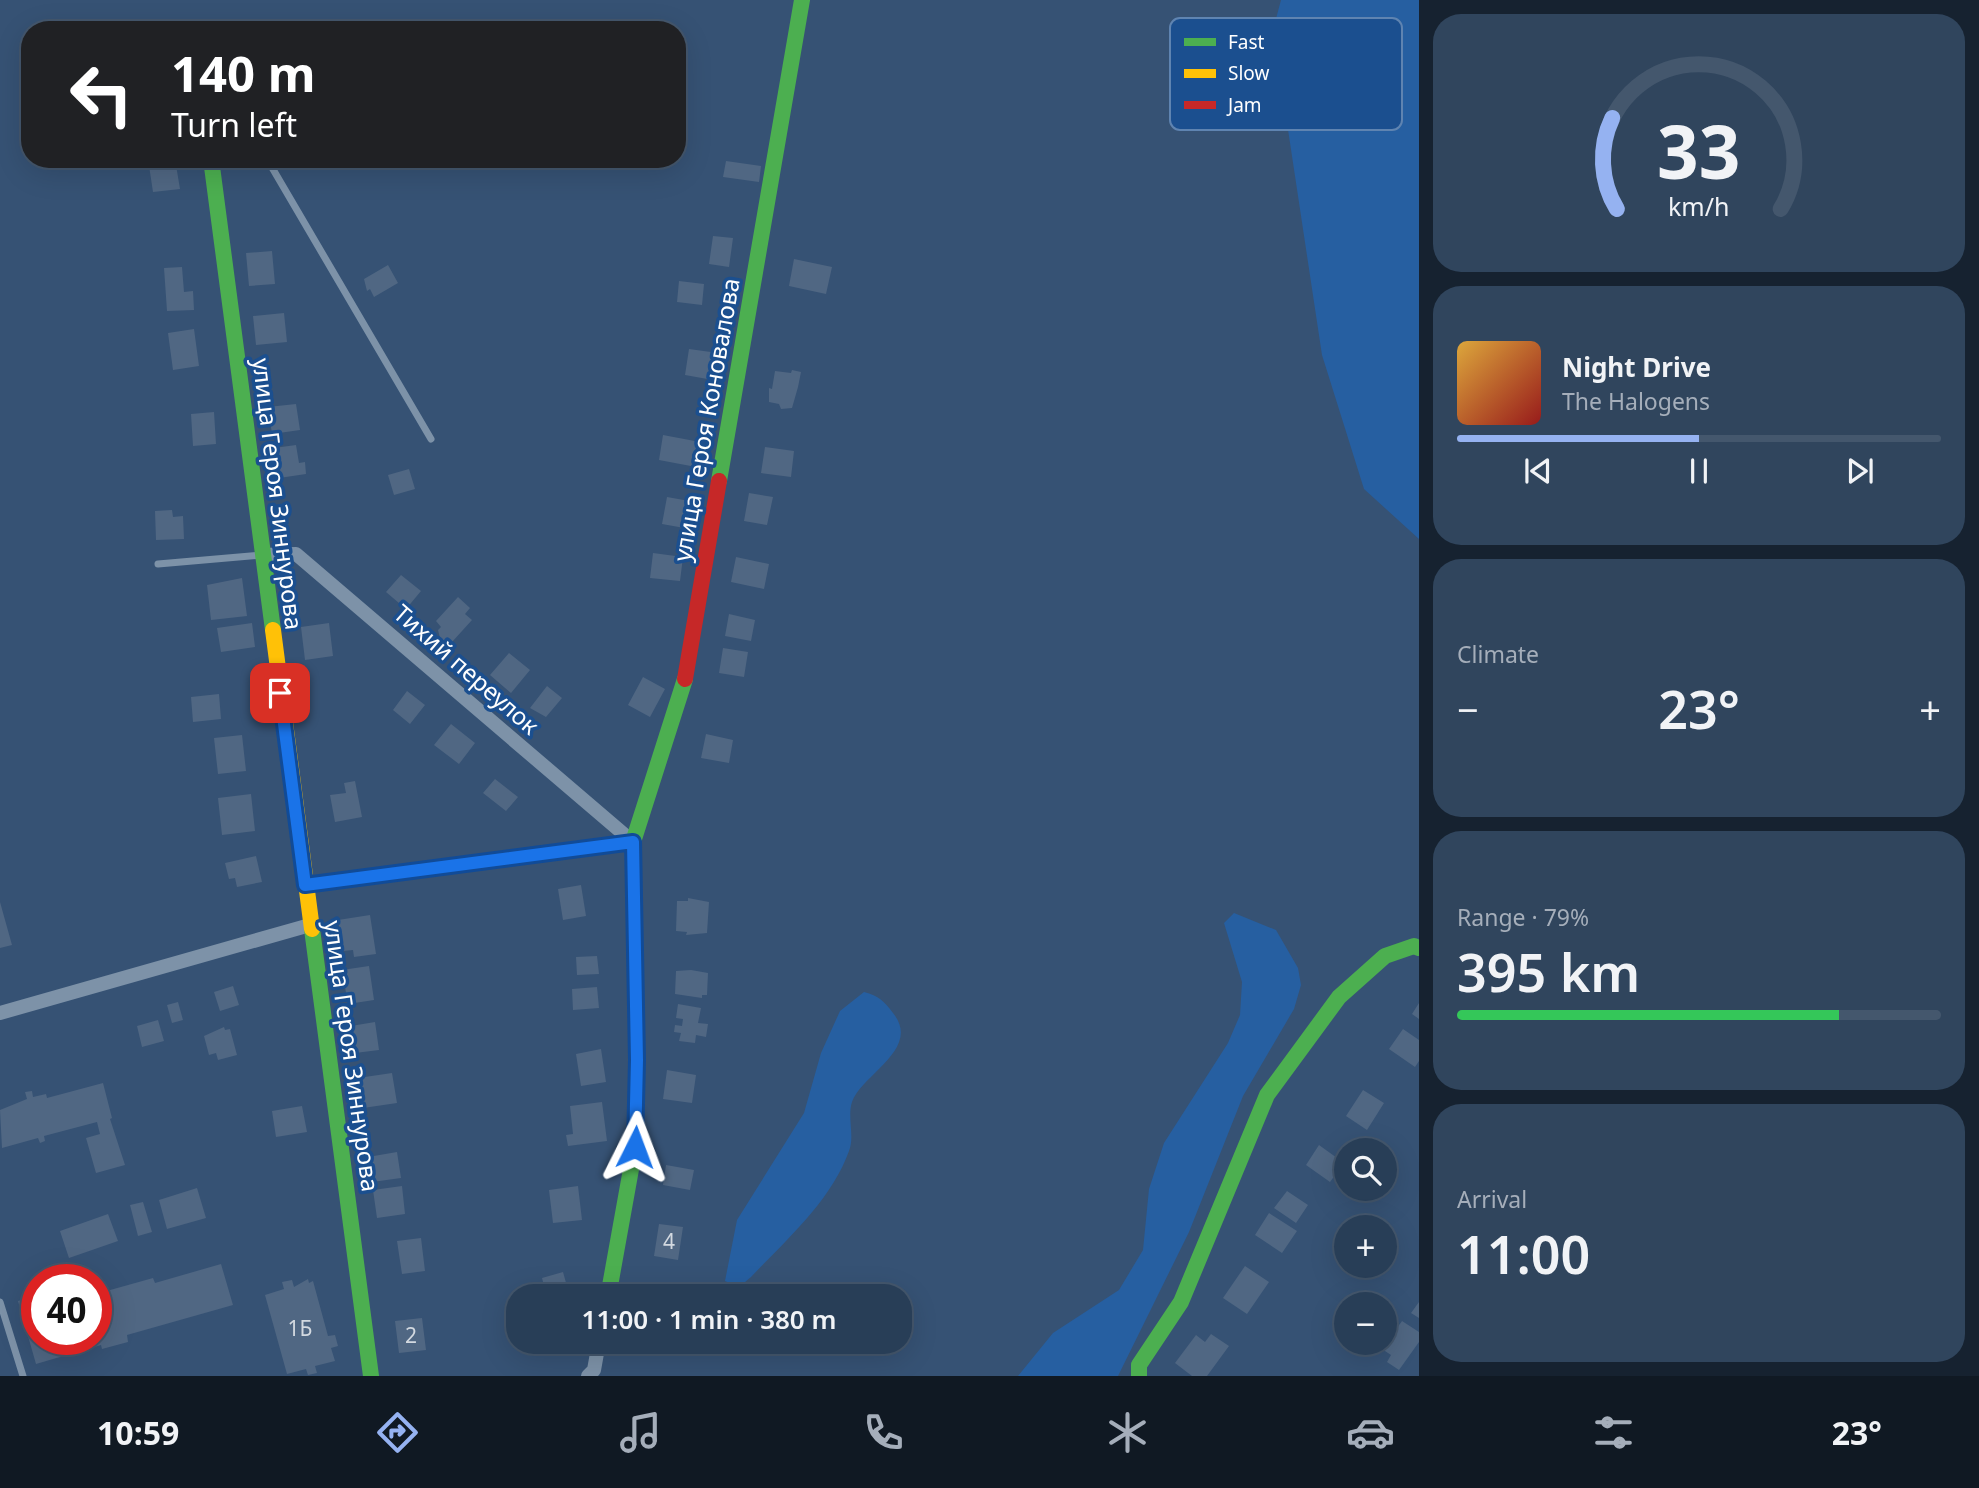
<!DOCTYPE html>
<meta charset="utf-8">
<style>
:root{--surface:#283e57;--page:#30455d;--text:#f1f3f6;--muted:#a5aeba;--line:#44576d;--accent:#95b2f1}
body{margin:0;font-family:"Noto Sans",sans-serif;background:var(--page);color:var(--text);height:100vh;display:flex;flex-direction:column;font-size:26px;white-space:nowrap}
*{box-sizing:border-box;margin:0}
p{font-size:23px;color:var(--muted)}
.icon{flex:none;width:38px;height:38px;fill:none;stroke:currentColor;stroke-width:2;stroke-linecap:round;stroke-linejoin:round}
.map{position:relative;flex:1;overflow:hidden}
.details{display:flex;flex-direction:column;gap:14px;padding:14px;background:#162230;width:560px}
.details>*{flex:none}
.banner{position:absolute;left:21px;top:21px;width:665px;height:147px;border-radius:28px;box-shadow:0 7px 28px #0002,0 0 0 2px var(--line);background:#202124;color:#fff;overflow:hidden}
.controls{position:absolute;left:1334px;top:1138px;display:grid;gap:14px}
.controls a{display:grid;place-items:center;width:63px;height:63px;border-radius:50%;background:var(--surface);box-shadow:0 7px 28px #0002,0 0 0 2px var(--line);font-size:35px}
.speed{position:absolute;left:21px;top:1264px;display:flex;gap:14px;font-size:35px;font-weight:700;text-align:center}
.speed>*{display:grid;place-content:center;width:91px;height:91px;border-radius:50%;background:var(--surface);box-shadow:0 7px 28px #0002,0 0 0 2px var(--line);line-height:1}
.speed .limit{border:10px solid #d22;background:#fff;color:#111}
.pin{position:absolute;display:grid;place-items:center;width:60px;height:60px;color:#fff;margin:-30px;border-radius:14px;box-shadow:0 4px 10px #0006}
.me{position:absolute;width:77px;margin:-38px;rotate:3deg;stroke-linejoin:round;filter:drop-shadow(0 0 5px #0008)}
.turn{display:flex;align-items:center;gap:24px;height:147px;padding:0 35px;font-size:32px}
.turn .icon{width:91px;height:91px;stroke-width:2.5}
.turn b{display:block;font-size:49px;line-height:60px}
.big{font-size:52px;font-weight:600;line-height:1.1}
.details .tile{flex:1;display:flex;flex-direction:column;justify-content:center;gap:10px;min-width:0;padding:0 24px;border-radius:28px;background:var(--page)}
.details .dial{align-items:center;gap:0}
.dial svg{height:182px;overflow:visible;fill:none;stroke:var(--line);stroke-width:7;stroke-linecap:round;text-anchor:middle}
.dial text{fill:var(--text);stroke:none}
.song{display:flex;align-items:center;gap:21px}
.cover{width:84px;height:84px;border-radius:10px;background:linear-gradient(135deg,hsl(40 70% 55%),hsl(0 70% 35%))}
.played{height:7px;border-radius:4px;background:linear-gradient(90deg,var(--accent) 50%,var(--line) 50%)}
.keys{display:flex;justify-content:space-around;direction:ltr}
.heat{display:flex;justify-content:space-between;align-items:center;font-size:38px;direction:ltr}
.charge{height:10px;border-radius:5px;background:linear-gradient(90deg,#34c759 79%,var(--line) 0)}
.trip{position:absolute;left:506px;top:1284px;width:406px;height:70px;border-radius:28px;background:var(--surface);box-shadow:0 7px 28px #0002,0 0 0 2px var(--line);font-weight:600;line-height:70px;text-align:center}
.dock{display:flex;height:112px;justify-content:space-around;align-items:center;background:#101923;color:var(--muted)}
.dock .icon{width:49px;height:49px}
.dock .selected{color:var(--accent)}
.dock b{font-size:32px;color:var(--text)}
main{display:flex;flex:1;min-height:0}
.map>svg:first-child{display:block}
.green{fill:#265fa1}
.building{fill:#506783}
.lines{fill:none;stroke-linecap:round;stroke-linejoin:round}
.lane{stroke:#7d92a8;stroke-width:7}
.street{stroke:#7d92a8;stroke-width:14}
.fast{stroke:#4caf50;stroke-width:16}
.slow{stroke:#ffc107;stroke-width:16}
.jam{stroke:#c62828;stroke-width:16}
.route-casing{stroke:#114b97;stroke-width:18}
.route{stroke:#1a73e8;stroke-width:12}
.labels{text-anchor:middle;stroke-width:7;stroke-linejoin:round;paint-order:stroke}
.number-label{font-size:21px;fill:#d3d9e0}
.street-label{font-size:24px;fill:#fff;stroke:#1b4f8f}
.key{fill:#1b4f8f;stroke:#5f84b1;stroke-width:2}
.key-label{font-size:19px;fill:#fff}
</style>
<main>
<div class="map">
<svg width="1419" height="1376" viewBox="0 0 1419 1376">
<rect width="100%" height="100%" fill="#365274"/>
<path class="green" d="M1281,0h138v539l-55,-50 -42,-134 -49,-325z
M1234,913l42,17 22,38 3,17 -7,24 -51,87 -54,136 -71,144h-100l35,-43 66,-43 24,-40 6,-61 15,-46 64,-100 12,-28 2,-33 -18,-59z
M864,992c15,4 20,9 29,21 29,36 -31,61 -41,89 -5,15 3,34 -3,49 -18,50 -62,88 -98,126l-12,10 -14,-6 12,-61 67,-107 17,-60 19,-42z"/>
<path class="building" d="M147,25l1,5h-25v-2z
M148,159h27l5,30 -27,3z
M726,161l35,5 -2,16 -36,-5z
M713,236l20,2 -4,29 -20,-3z
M272,251l3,33 -26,2 -3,-33z
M794,259l38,8 -6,27 -37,-8z
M388,265l10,18 -24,14 -4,-8 -3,2 -3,-12z
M182,267l2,25 9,-1 1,19 -27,1 -3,-43z
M679,281l25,3 -2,21 -25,-3z
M284,313l3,29 -31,3 -3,-29z
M194,329l5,37 -26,4 -5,-37z
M689,349l29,4 -5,27 -28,-5z
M792,370l9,2 -3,15 -6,21 -11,1 -2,-5 -10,-2v-14l3,1 3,-18 16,2z
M296,404l4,26 -28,4 -4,-27z
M214,412l2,32 -23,2 -2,-32z
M663,435l37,7 -4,25 -37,-7z
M296,445l3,18 6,-1 1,12 -27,4 -5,-30z
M765,447l29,4 -3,26 -30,-4z
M409,469l6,20 -21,6 -6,-20z
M749,493l24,4 -6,28 -23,-4z
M667,497l28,5 -5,27 -28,-5z
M172,510l1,7 10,-1 1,23 -28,1 -1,-29z
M653,553l30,4 -3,24 -30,-3z
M736,557l33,7 -5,25 -33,-7z
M401,575l20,16 -15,18 -20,-17z
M242,578l5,38 -36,4 -4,-35z
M458,597l12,11 -5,6 7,6 -20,22h-8l-4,-4 -2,-8 3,-3 -5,-6z
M729,614l26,6 -4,21 -26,-5z
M252,623l3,24 -34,5 -4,-24z
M329,623l4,33 -28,4 -4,-33z
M723,648l25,4 -4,25 -25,-4z
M509,653l21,17 -19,23 -21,-18z
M643,677l22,12 -15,28 -22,-12z
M547,686l15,12 -16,19 -16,-9z
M407,691l18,14 -15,19 -17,-14z
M219,694l2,25 -28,3 -2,-25z
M451,724l24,19 -16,21 -25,-19z
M706,734l27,6 -4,23 -28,-5z
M242,735l4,36 -28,3 -4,-36z
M495,779l23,18 -12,14 -23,-18z
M355,781l7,36 -27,5 -5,-27 16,-2 -2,-10z
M251,794l4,37 -33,4 -4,-37z
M256,856l6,26 -25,5 -2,-9 -6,1 -4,-16z
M581,885l5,31 -23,4 -5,-31z
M688,898l21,4 -2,31 -21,2 1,-3 -11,-1 1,-30h11z
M0,902l12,43 -12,3z
M370,915l6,39 -22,3 -1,-7 -10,1 -5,-31z
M597,956l2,18 -22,1 -1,-18z
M369,966l5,34 -26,4 -6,-34z
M691,970l17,3 -1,22h-5v3l-27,-4 1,-23z
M233,986l6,19 -19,6 -6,-19z
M597,987l2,21 -26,2 -1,-21z
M178,1002l5,18 -11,3 -5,-18z
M1419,1003v16l-7,-5z
M678,1004l23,4 -3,15 10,1 -2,13 -10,-2 -1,8 -16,-2 2,-8 -7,-1 1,-7 7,1 1,-7 -7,-1z
M158,1020l6,21 -22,6 -5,-21z
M375,1022l4,28 -24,3 -4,-27z
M224,1027l1,3 5,-1 7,26 -19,5 -2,-7 -7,2 -5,-19z
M1403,1029l16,11v21l-4,6 -26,-18z
M601,1049l5,33 -25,4 -5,-32z
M667,1070l29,5 -4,28 -29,-4z
M392,1073l5,30 -34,5 -5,-30z
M103,1083l9,35 -2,1 15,46 -29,8 -10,-35 14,-4 -3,-12 -53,14 1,5 -5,2 -2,-5 -36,10 -2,-38 27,-11 -2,-7 7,-1 1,6 13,-3 1,4z
M1363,1090l21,13 -17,27 -21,-14z
M602,1102l5,39 -39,5 -2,-11 7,-1 -3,-28z
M302,1106l5,26 -31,5 -4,-26z
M1319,1145l25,18 -14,19 -24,-17z
M397,1152l4,26 -29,4 -4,-25z
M666,1165l28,5 -4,20 -27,-5z
M402,1186l3,28 -28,4 -4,-28z
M578,1186l4,34 -29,3 -4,-33z
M197,1188l9,30 -39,11 -8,-29z
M1287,1191l21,14 -12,18 -22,-15z
M143,1202l9,30 -14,4 -8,-31z
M1269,1213l28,18 -15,22 -27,-18z
M108,1214l10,27 -49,17 -9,-27z
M659,1224l24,3 -5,33 -24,-4z
M421,1238l4,33 -23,3 -5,-33z
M221,1264l12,41 -106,30 1,7 -26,7 -1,-4 -65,19 -18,-63 19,-5v43h59v-45l57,-16 2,5z
M1245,1266l24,16 -22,32 -24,-16z
M563,1272l7,25h-23l-5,-19z
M308,1279l1,4 4,-2 15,55 7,-1 3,11 -7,2 4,13 -20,5 2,7 -9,2 -2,-6 -19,5 -22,-79 19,-6 -2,-7 10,-2 2,7z
M1419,1302v16l-8,-5z
M422,1318l4,32 -27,3 -4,-32z
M1402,1321l17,11v10l-20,28 -12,-8 4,-7 -9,-6z
M1211,1334l18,12 -22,30h-15l-17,-13 21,-28 9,7z"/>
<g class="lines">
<path class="lane" d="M267,159l164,280
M158,564l104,-9
M0,1302l23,74"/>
<path class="street" d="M262,555l34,-1 337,288
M305,885l328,-43
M0,1013l310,-88
M588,1376l6,-6 5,-28"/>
<path class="fast" d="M211,159l62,471
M719,481l83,-481
M312,929l59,447
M608,1297l27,-150 2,-87 -4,-218 52,-163
M1139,1376v-11l42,-63 86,-207 72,-98 46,-41 29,-10 5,2"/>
<path class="slow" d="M273,630l39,299"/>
<path class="jam" d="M685,679l34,-198"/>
</g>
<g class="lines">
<g class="route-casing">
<path id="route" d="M280,693l25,192 328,-43 4,218 -2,87"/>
</g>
<use href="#route" class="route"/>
</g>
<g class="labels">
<g class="number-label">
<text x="669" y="1249">4</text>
<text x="300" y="1336">1Б</text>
<text x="411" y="1343">2</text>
</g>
<g class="street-label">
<text transform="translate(707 420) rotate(-80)" y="8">улица Героя Коновалова</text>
<text transform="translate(277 494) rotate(83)" y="8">улица Героя Зиннурова</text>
<text transform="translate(466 670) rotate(41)" y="8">Тихий переулок</text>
<text transform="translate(351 1056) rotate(82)" y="8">улица Героя Зиннурова</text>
</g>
</g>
<rect x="1170" y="18" width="232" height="112" rx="10" class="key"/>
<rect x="1184" y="38" width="32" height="8" fill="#4caf50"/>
<rect x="1184" y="69" width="32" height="9" fill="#ffc107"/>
<rect x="1184" y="101" width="32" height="8" fill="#c62828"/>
<g class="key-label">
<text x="1228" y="49">Fast</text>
<text x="1228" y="80">Slow</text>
<text x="1228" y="112">Jam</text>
</g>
</svg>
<div class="controls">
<a><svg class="icon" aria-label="search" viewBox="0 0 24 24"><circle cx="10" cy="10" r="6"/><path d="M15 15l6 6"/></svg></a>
<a>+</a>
<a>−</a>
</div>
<div class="speed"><div class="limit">40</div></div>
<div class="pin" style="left:280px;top:693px;background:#d93025"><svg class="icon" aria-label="arrive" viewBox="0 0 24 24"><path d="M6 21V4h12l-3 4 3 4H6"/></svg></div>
<svg class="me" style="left:635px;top:1147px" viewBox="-20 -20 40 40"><path d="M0-17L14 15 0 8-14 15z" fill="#1a73e8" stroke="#fff" stroke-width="4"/></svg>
<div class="trip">11:00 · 1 min · 380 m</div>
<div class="banner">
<div class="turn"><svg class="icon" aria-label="left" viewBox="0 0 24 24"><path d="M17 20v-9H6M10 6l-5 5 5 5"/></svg><div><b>140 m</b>Turn left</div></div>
</div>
</div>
<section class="details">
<div class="tile dial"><svg viewBox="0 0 100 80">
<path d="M14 69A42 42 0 1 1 86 69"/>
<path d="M14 69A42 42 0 0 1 12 29" stroke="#95b2f1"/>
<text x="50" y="56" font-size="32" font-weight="700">33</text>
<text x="50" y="72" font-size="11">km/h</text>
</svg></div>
<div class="tile">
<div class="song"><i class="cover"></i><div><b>Night Drive</b><p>The Halogens</p></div></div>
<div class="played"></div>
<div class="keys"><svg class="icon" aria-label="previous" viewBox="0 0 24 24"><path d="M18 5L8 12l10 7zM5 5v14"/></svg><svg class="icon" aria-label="pause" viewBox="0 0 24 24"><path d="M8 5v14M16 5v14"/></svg><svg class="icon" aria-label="next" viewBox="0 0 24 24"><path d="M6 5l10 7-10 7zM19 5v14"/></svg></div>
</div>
<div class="tile"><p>Climate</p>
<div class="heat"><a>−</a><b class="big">23°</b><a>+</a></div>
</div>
<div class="tile"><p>Range · 79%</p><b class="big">395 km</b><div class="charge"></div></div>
<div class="tile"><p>Arrival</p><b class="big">11:00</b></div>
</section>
</main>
<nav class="dock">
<b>10:59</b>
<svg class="icon selected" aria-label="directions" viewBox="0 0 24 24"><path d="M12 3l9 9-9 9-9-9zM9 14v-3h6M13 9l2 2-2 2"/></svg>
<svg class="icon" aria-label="music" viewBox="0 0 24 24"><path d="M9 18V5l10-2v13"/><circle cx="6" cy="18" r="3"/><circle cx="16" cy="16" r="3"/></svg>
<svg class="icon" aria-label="phone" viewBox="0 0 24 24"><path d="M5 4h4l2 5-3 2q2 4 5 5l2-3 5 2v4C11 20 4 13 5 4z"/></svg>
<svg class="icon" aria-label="climate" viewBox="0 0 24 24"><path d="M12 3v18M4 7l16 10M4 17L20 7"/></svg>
<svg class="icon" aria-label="car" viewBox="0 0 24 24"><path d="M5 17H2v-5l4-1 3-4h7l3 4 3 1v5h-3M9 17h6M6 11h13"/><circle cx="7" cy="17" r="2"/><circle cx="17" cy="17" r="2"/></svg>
<svg class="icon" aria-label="filters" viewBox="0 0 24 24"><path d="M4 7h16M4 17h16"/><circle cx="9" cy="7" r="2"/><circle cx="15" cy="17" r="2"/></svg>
<b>23°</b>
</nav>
